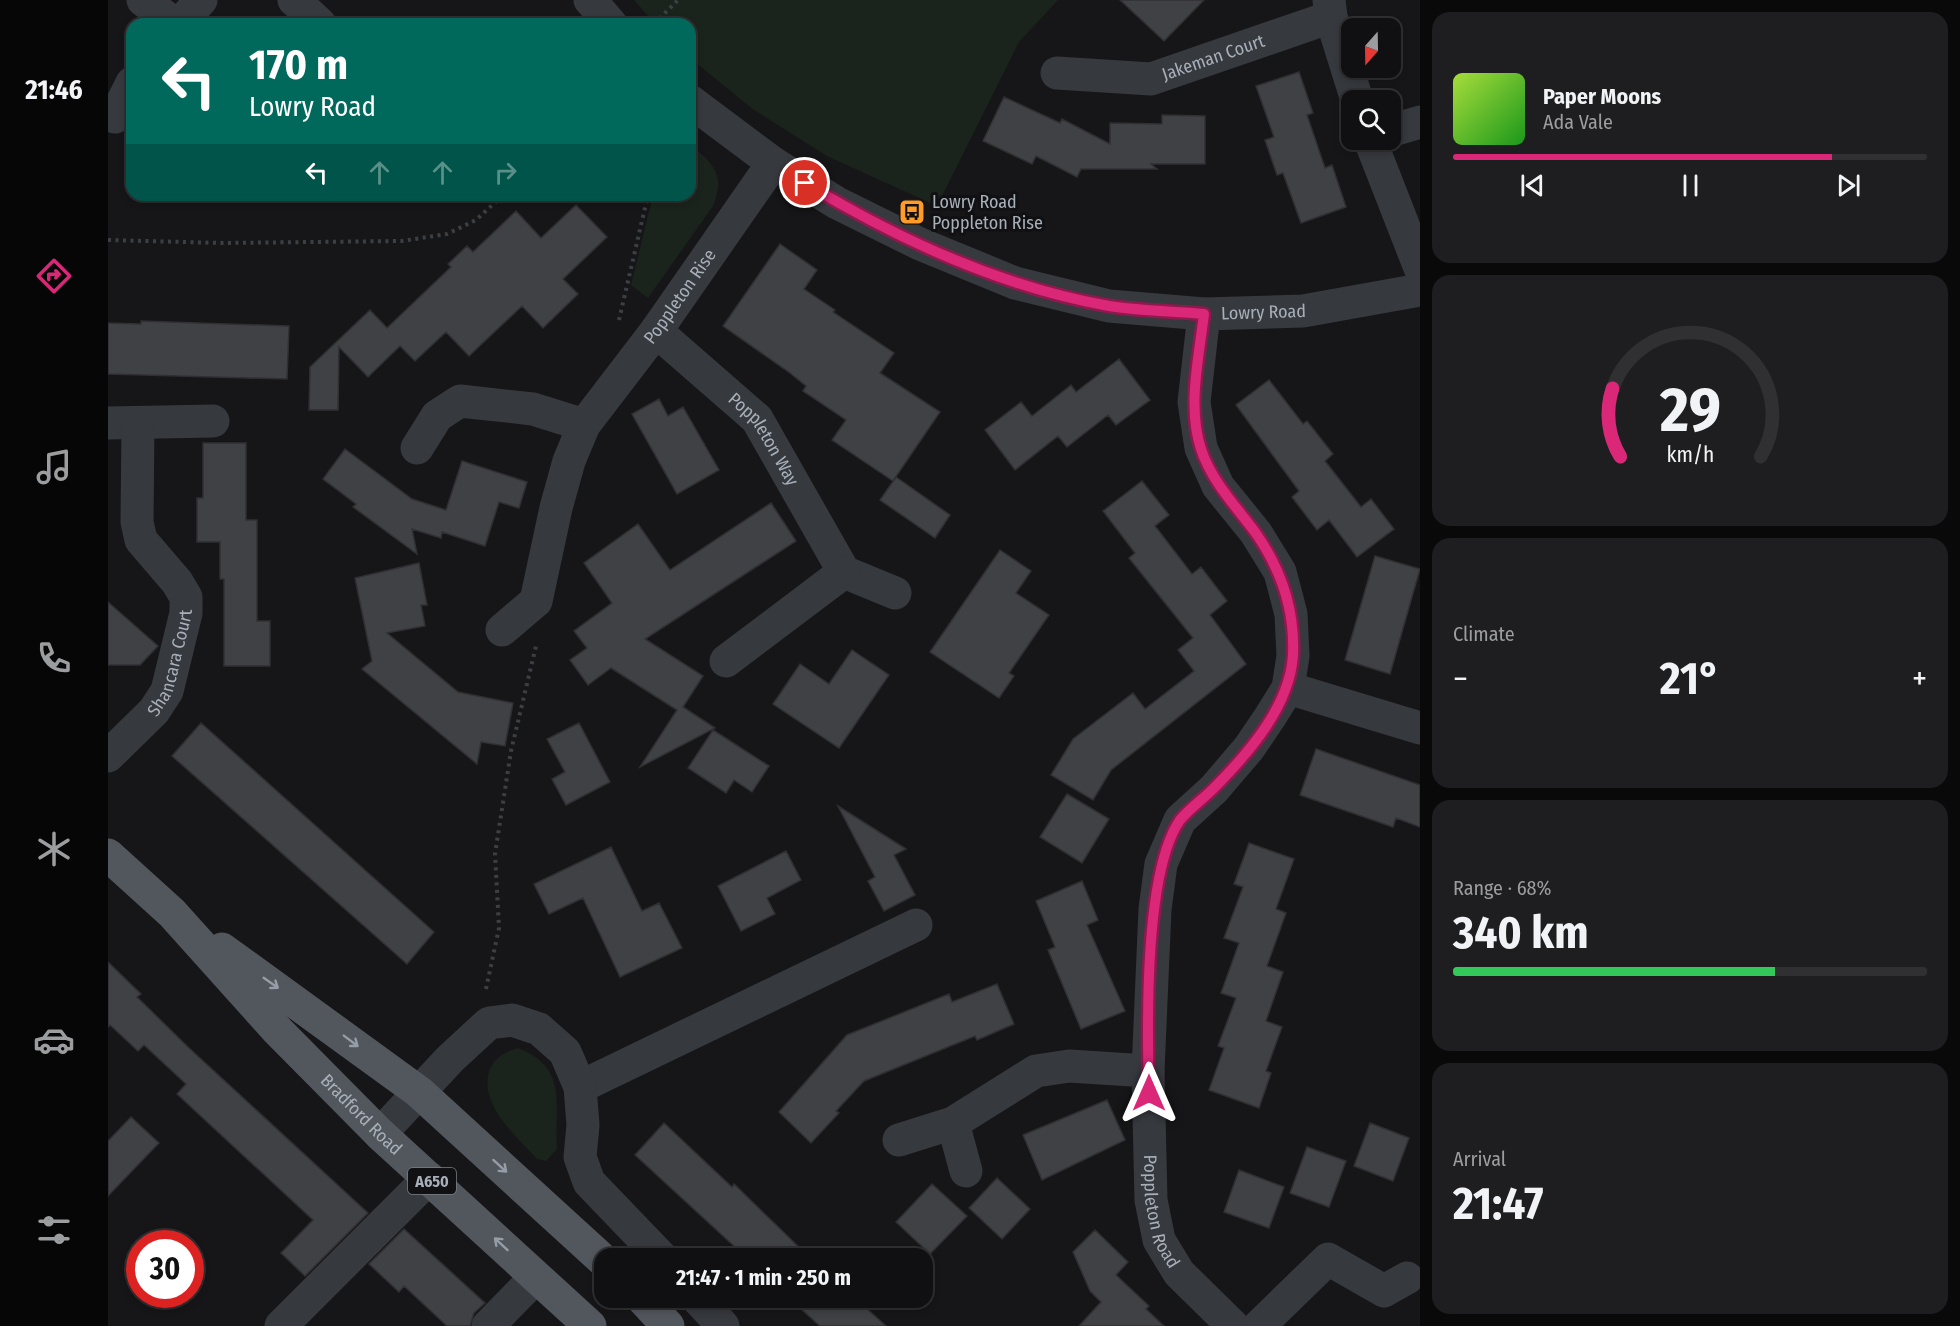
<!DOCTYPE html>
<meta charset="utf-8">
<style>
:root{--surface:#101012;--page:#1e1e20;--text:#f1f3f6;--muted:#9c9d9f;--line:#303032;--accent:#db2777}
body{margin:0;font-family:"Fira Sans Condensed",sans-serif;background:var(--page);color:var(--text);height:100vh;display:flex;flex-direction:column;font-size:22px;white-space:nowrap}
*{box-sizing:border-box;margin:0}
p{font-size:20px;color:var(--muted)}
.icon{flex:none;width:33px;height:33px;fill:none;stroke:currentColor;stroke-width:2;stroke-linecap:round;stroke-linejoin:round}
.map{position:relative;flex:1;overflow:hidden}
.details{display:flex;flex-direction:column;gap:12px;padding:12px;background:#09090a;width:540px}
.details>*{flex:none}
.hud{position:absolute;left:18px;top:18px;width:570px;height:183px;border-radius:18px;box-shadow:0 3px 9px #0003,0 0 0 2px var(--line);background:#00695c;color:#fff;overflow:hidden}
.needle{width:39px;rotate:200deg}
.fabs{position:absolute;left:1233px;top:18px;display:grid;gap:12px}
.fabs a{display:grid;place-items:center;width:60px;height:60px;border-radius:12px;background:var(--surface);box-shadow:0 3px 9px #0003,0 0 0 2px var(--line);font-size:30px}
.speed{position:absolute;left:18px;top:1230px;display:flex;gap:12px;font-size:30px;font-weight:700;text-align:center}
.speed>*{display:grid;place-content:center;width:78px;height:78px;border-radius:50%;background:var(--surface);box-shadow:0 3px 9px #0003,0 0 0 2px var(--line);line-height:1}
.speed .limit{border:9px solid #d22;background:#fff;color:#111}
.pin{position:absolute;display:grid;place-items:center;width:51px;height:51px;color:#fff;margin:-26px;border:3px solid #fff;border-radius:50%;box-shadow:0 2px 6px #0007}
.me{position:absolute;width:66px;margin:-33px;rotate:0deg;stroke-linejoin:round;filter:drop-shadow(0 0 4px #0008)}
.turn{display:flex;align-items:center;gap:21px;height:126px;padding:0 24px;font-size:27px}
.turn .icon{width:78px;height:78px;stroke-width:2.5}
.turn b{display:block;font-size:42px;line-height:51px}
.lanes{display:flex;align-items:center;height:57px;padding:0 24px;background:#0003;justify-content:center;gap:30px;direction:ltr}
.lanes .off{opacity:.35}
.big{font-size:45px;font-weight:700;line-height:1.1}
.details .tile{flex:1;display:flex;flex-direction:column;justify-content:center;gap:9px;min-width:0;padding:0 21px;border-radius:18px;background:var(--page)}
.details .dial{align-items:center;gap:0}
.dial svg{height:156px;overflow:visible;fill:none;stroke:var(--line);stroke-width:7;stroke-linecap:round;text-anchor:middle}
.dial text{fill:var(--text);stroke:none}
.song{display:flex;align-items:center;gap:18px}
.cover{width:72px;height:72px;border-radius:9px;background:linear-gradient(135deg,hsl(80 70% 55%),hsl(120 70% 35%))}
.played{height:6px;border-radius:3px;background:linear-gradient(90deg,var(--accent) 80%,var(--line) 80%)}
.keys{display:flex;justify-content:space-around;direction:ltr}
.heat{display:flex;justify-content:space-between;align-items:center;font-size:33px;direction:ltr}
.charge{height:9px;border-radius:4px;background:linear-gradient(90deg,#34c759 68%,var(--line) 0)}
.trip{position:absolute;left:486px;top:1248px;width:339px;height:60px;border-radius:18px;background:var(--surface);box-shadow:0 3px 9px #0003,0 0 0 2px var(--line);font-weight:700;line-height:60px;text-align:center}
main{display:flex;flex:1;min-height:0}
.tab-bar{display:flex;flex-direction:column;width:108px;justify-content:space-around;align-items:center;background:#060607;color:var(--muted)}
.tab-bar .icon{width:42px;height:42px}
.tab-bar .selected{color:var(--accent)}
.tab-bar b{font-size:27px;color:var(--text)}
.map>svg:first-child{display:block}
.green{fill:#1b241c}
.building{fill:#404145;stroke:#303034;stroke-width:1.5}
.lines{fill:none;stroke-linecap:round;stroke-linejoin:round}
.path{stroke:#3c4045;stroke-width:4;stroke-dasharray:3 4.5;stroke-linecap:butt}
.minor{stroke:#36393e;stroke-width:33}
.major{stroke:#52565d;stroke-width:33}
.oneway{stroke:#969da7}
.route-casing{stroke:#8e194d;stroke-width:15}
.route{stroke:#db2777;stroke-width:10}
.labels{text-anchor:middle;stroke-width:6;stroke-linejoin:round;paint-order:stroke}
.shield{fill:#111113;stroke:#7a8087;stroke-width:1.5}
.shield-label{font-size:16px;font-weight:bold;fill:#a7afb9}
.street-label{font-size:18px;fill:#a7afb9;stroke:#111113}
.poi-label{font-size:18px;fill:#a7afb9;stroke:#111113;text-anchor:start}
</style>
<main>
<nav class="tab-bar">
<b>21:46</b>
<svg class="icon selected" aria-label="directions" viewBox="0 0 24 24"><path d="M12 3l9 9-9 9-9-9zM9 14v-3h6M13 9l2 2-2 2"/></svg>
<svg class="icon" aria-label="music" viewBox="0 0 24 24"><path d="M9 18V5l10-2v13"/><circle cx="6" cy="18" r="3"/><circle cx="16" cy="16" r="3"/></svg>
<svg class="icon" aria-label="phone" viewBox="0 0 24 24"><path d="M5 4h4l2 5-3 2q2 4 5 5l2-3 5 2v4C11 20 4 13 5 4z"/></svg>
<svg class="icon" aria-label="climate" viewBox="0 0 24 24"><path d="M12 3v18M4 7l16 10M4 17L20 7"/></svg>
<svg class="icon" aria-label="car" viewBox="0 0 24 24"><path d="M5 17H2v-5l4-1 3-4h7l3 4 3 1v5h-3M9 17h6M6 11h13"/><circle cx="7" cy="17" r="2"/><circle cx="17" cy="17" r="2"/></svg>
<svg class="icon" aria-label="filters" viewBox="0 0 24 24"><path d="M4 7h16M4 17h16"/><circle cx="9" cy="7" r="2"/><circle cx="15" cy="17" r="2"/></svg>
</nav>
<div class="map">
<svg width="1312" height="1326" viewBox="0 0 1312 1326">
<rect width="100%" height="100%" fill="#161618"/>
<path class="green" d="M526,0h424l-39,42 -82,164 -110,-50 -73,-46 -64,-52v-34h-35z
M582,144c23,20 36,30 23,62l-65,92 -17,-13 22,-90h37z
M410,1048c51,20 36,56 39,101l-11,12 -9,-2c-21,-23 -60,-56 -47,-90 6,-13 15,-17 28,-21z"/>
<path class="building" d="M1012,0h84l-40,41z
M1191,72l14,41 -6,2 18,53 7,-3 14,42 -45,16 -18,-50 -6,2 -12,-35 9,-3 -18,-51z
M896,97l56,26 2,-4 48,25v-21l52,1v-9l43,1v48h-54l6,5h-76l-4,8 -41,-21 -4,8 -49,-23z
M468,205l31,32 -44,42 15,15 -35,34 -21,-22 -53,50 -23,-24 -31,29 -15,-15 -32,31 -29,-30 -1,63h-29l1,-43 60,-57 17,18 64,-61 -3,-3 19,-18 6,6 43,-41 25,27z
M672,244l37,26 -13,19 31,21 -2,2 61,41 -14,20 60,39 -47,69 -61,-41 14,-20 -43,-29 3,-5 -16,-13 -67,-47z
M33,321l148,5 -2,53 -179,-5v-51l33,1z
M1011,359l31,41 -34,25 -8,-10 -41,32 -9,-11 -43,34 -30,-40 36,-28 11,14 39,-31 5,7z
M1161,380l34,44 4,-3 26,33 -8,7 36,46 10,-8 23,30 -37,28 -28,-37 -12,10 -25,-33 7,-6 -63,-86z
M551,399l9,17 15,-9 36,63 -42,24 -45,-80z
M95,443h43v77h11v101h13v45h-46v-87h-4v-37h-23v-44h6z
M237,449l67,50 34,11 16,-49 65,21 -8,26 -20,-6 -14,44 -43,-14 -1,6 -29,-9 5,25 -64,-47 3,-3 -33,-25z
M788,477l54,38 -15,23 -55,-38z
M1034,481l27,34 -14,11 37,48 9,-7 26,34 -17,14 36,49 -135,106 -18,30 -42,-25 22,-36 60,-46 12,16 49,-38 -16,-21 15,-12 -64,-80 6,-5 -32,-42z
M663,503l25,38 -151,98 58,37 -20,31 32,21 -75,39 37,-57 -66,-42 -23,17 -18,-25 17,-12 -13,-17 38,-28 -28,-40 54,-39 32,46z
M892,550l31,21 -15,22 33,22 -40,58 5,3 -15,22 -69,-46z
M1267,556l45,13 -30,105 -45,-14z
M311,563l8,42h-6l4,21 -38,7 71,59 55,11 -8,43 -24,-4 -4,22 -115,-95 10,-8 -17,-83z
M0,602l50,44 -18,19h-32z
M744,650l37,25 -50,73 -66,-44 27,-40 29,20z
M93,723l233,209 -27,32 -235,-208z
M471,723l31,59 -44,23 -14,-26 13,-7 -18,-33z
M605,730l56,36 -17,26 -18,-12 -8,13 -38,-25z
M1208,749l104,36v42l-24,-9 -3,9 -93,-32z
M959,794l42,25 -27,44 -42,-26z
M730,806l68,43 -12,6 21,40 -31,16 -16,-30 7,-4z
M1141,843l45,16 -18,50 10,4 -19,53 16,6 -17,49 16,6 -16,44 5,2 -12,35 -50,-18 15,-42 -6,-2 18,-48 -15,-5 18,-50 -15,-5 19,-51 -9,-3z
M503,847l31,64 17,-8 23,45 -62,29 -37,-79 -34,16 -15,-30z
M678,851l15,29 -34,18 8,16 -34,17 -23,-45z
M974,881l16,39 -11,5 38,86 -44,18 -33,-79 7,-3 -19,-46z
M0,962l33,32 -4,3 51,50 180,166 -63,63 -24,-23 32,-33 -136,-126 9,-10 -42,-39 -6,6 -28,-26 -2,2z
M889,984l17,40 -37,16 -2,-4 -111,45 -28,30 3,2 -28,30 -32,-31 68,-77 102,-41 3,8z
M999,1100l18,40 -83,40 -19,-45z
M23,1117l28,26 -51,53v-55z
M556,1123l68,64 2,-3 76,74h-63l-112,-103z
M1262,1123l39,15 -16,43 -39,-15z
M1199,1147l39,14 -17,46 -39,-14z
M1131,1170l45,17 -15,41 -45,-16z
M889,1178l33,31 -28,30 -33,-31z
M824,1184l35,32 -37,38 -34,-32z
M296,1229l81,74 -11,10 -4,13h-23l-43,-40 -5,6 -30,-28z
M987,1230l33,32 -12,13 33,31 -3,3 18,17h-85l22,-24 -11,-11 -17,-39z
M681,1298h66l31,28h-66z"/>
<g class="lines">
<path class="path" d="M546,24l24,-24
M0,240l113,3 181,-2 45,-7 29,-14 27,-25
M511,320l29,-125
M378,989l13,-61 -4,-74 16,-103 25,-105"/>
<g class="minor">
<path d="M35,0l32,24"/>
<path d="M186,0l26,24"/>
<path d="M482,0l21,24"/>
<path d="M1221,0l2,17 26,83"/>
<path d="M72,24l21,-24"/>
<path id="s1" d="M949,73l94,6 180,-62"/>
<path id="s2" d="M582,101l83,62 64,40 83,41 95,39 94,23 95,8 99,-3 117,-21"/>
<path d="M7,117l17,-34"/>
<path d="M1282,131l30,-9"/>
<path d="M1262,140l50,128"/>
<path id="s3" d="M1096,314l-10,88 7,46 17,38 38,47 24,39 11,42 2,42 -5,32 -18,29 -21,31 -35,41 -34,31 -19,44 -6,45 -7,162 3,129 8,40 20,33 54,53"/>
<path id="s4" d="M548,331l101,88 87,153 51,21"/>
<path d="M0,423l105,-2"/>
<path d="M309,448l20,-32 23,-15 73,8 51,16"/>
<path id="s5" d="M394,630l34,-29 20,-93 13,-47 15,-36 72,-94 117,-168"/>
<path d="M618,661l118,-89"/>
<path d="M1180,688l132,40"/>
<path id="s6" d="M0,756l46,-45 13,-20 19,-78v-16l-9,-15 -36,-42 -4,-18 1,-98"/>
<path d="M472,1087l336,-162"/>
<path d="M845,1123l13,48"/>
<path d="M272,1134l70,-75 39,-36 23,-3 27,9 26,23 15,35 3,38 -3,32 9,25 73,76"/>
<path d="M791,1140l54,-17 83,-52 33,-5 79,5"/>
<path d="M589,1298l26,28"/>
<path d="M173,1326l148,-148"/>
<path d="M380,1326l48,-49"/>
<path d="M1151,1326l69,-67 56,32 23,-13"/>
</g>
<g class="major">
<path id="s7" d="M0,855l64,58 106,118 102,103 210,192"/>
<path d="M114,949l197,143 185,169"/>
<path d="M534,1298l26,28"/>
</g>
</g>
<defs><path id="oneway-shaft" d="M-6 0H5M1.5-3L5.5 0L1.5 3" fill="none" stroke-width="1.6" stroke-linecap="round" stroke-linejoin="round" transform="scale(1.5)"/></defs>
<g class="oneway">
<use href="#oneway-shaft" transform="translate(163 983) rotate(35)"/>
<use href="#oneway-shaft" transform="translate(243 1041) rotate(37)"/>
<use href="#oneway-shaft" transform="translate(392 1166) rotate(42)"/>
<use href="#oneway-shaft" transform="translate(393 1244) rotate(-137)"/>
</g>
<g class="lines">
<g class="route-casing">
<path id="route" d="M697,183c92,56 197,104 304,123 31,5 64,5 95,8 -5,43 -17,93 -3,135 11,33 34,56 54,83 26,37 40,78 38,123 -3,51 -45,99 -80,134 -10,10 -24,20 -33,31 -36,52 -33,208 -31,273"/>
</g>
<use href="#route" class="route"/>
</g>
<defs>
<g id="bus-square" transform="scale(1.35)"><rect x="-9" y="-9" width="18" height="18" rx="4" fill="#ff9b27" stroke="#111113"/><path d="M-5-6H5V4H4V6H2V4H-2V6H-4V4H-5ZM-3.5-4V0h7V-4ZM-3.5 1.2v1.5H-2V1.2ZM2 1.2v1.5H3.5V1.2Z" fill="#111"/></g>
</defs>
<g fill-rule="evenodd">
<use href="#bus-square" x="804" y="212"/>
</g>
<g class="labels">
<rect class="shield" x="300" y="1168" width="48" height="26" rx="4.5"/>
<g class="shield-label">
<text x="324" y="1187">A650</text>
</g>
<g class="street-label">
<text dy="6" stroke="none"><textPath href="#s1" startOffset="160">Jakeman Court</textPath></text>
<text dy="6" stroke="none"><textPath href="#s5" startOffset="388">Poppleton Rise</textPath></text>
<text dy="6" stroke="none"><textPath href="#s2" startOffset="626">Lowry Road</textPath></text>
<text dy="6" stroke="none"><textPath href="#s4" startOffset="154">Poppleton Way</textPath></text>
<text dy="6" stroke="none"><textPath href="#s6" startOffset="116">Shancara Court</textPath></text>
<text dy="6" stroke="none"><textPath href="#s7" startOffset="363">Bradford Road</textPath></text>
<text dy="6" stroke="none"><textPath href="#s3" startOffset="970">Poppleton Road</textPath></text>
</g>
<g class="poi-label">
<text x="824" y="208">Lowry Road<tspan x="824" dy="21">Poppleton Rise</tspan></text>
</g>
</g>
</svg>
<div class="fabs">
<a><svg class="needle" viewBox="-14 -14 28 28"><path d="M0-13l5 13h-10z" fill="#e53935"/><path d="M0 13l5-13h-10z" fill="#9c9d9f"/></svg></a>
<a><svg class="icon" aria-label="search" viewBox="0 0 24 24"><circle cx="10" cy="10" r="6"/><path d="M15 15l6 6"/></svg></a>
</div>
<div class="speed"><div class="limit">30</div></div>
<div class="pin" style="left:697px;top:183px;background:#d93025"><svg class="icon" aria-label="arrive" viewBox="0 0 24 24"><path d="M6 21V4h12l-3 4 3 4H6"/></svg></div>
<svg class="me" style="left:1041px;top:1093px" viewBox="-20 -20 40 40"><path d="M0-17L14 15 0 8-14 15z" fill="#db2777" stroke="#fff" stroke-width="4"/></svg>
<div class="trip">21:47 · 1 min · 250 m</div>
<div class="hud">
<div class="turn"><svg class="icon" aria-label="left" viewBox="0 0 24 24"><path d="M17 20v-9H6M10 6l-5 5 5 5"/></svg><div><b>170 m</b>Lowry Road</div></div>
<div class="lanes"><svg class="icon" aria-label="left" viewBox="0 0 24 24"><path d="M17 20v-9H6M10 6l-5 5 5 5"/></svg><svg class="icon off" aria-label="ahead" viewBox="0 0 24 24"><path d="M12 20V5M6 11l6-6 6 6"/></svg><svg class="icon off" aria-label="ahead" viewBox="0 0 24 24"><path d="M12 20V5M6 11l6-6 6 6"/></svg><svg class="icon off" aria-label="right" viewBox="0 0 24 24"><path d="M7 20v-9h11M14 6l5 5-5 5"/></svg></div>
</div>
</div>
<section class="details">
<div class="tile">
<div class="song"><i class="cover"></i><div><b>Paper Moons</b><p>Ada Vale</p></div></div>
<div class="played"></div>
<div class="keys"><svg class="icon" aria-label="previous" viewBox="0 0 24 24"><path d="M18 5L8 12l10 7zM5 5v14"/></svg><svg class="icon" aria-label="pause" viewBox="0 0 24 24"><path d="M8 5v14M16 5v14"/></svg><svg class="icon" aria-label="next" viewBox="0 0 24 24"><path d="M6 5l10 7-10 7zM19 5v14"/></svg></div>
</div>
<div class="tile dial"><svg viewBox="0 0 100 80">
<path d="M14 69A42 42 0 1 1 86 69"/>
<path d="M14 69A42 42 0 0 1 10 34" stroke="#db2777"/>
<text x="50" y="56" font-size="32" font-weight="700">29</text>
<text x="50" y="72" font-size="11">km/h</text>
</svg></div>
<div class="tile"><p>Climate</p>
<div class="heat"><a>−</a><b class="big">21°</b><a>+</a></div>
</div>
<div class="tile"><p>Range · 68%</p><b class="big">340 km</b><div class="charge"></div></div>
<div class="tile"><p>Arrival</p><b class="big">21:47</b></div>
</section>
</main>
